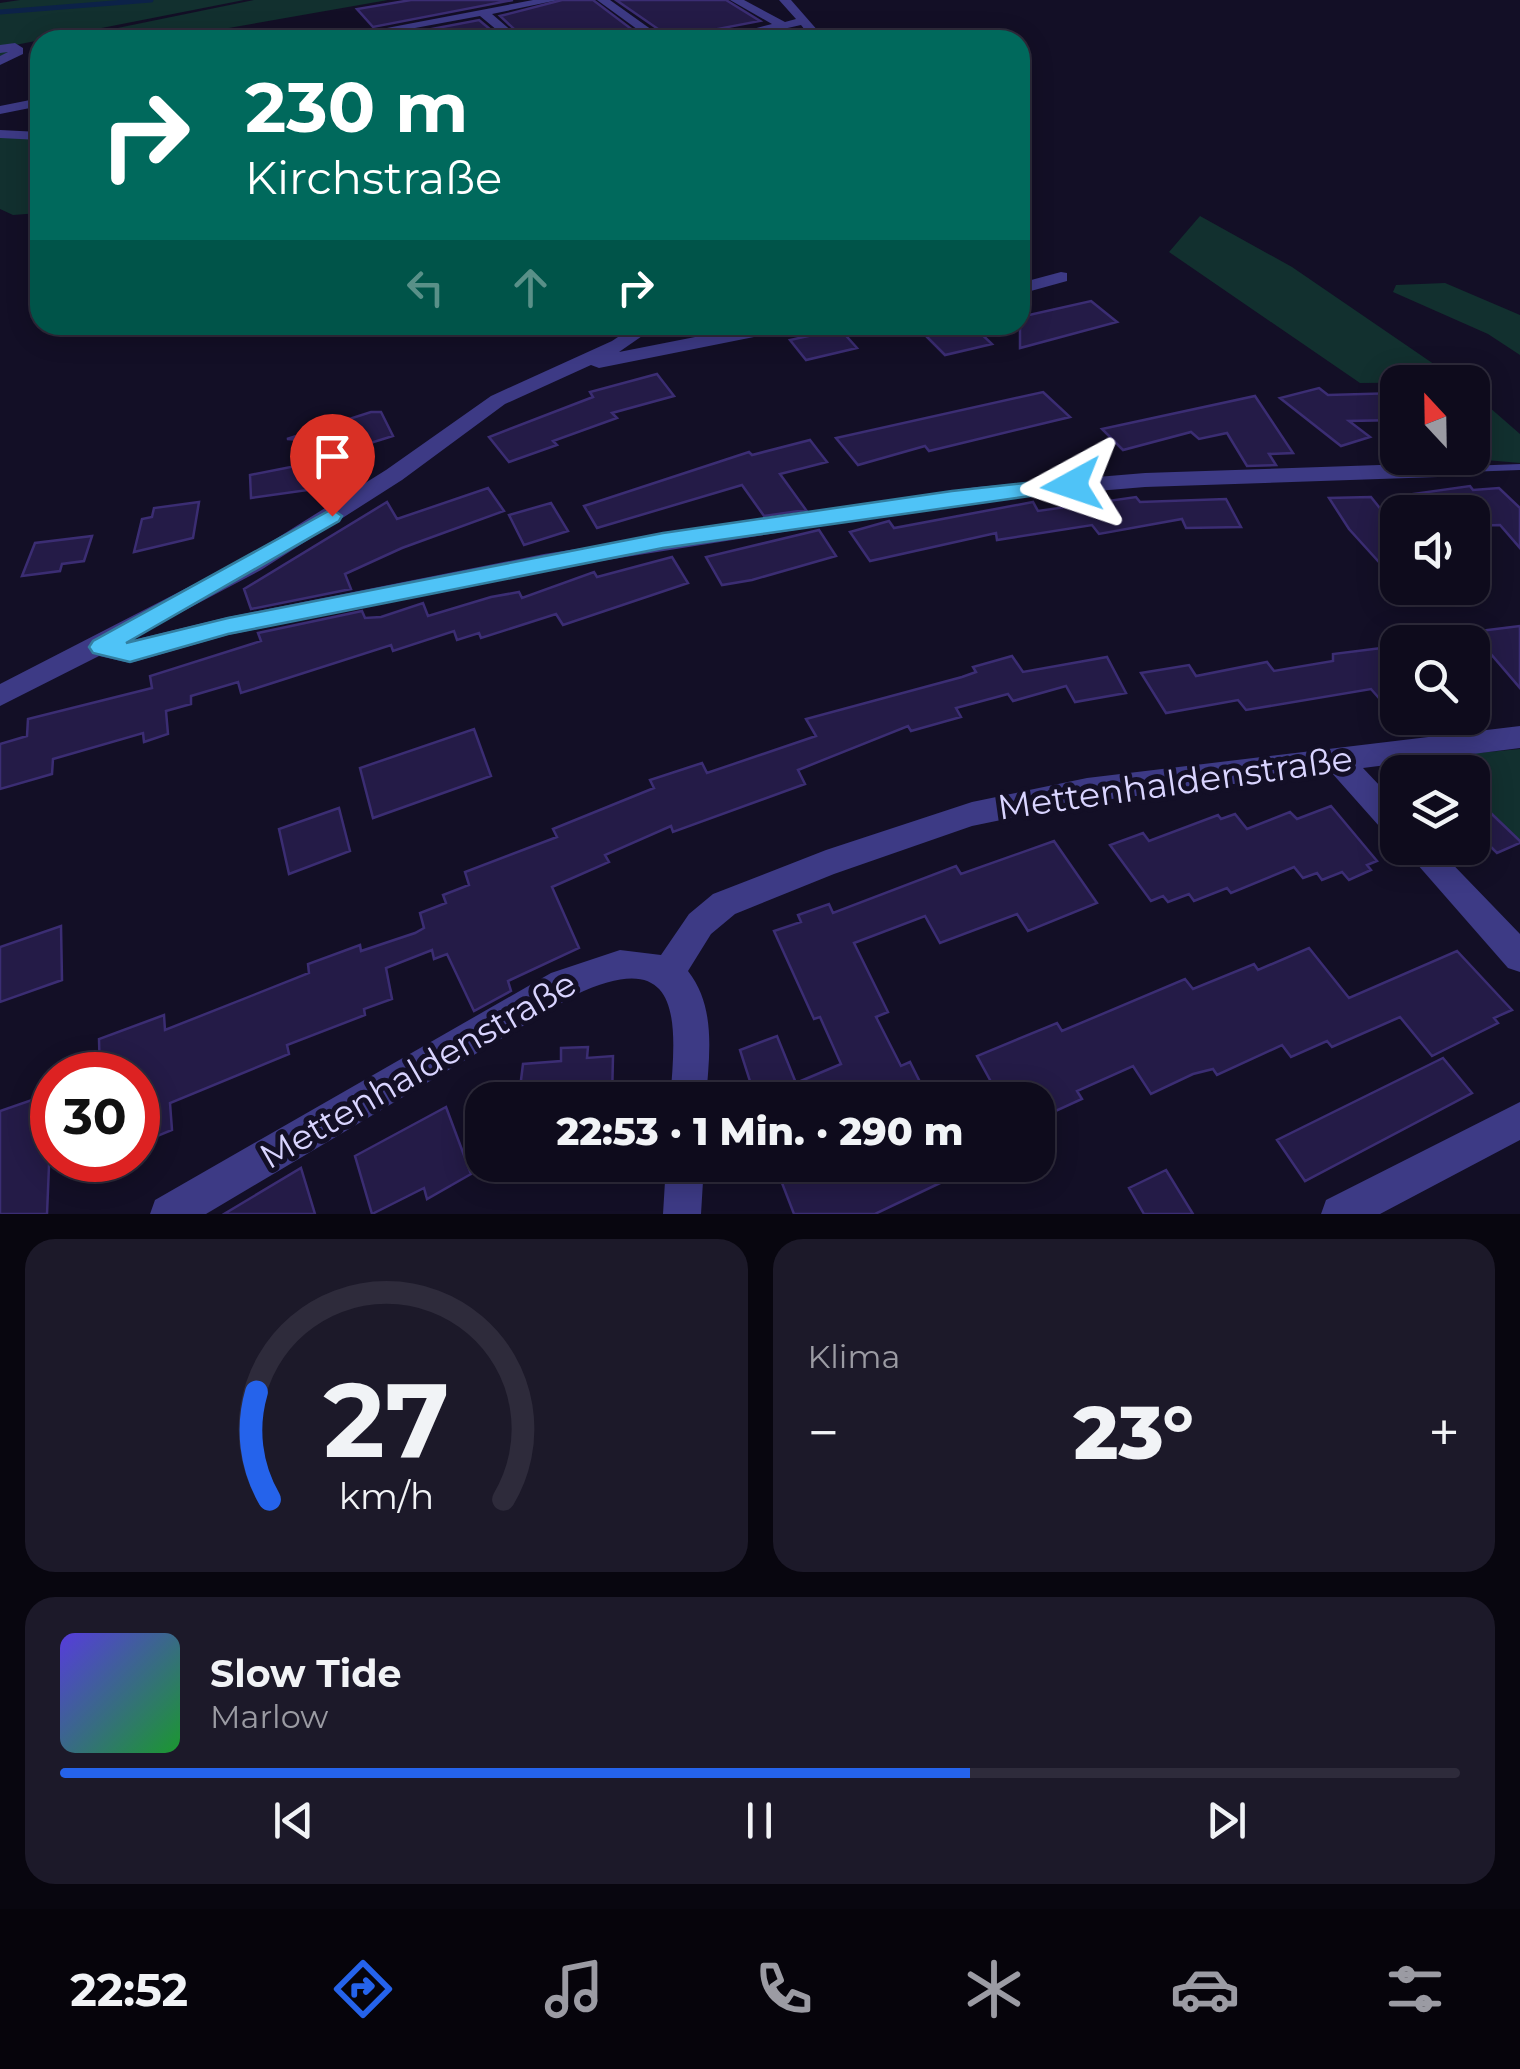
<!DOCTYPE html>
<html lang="de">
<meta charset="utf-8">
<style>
:root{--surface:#0e0b1c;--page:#1c1929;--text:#f1f3f6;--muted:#9b9ba3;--line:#2e2b3b;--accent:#2563eb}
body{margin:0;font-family:Montserrat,sans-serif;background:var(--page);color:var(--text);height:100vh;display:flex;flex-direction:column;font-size:38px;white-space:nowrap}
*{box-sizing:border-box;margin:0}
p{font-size:32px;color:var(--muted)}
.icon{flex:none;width:55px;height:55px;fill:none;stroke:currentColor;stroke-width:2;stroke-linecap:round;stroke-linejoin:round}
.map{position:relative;height:1214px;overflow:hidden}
.side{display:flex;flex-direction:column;gap:25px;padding:25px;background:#08060f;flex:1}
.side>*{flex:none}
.hud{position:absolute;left:30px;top:30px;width:1000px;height:305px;border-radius:30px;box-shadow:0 5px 25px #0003,0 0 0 2px var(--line);background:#00695c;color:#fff;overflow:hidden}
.needle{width:65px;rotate:338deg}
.controls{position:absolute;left:1380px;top:365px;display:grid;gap:20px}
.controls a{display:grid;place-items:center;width:110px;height:110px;border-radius:20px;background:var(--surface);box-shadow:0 5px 25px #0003,0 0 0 2px var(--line);font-size:50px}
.speed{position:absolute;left:30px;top:1052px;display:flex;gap:20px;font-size:50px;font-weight:700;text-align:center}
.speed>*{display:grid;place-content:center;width:130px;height:130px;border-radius:50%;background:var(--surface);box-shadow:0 5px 25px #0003,0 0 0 2px var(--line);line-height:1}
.speed .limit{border:15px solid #d22;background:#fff;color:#111}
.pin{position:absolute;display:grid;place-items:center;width:85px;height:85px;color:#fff;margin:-102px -42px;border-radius:50% 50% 50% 0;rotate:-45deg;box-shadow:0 0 10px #0007}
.pin .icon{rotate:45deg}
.me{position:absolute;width:110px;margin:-55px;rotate:265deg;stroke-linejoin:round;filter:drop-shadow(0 0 8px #0008)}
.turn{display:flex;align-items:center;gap:35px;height:210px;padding:0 50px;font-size:45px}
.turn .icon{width:130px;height:130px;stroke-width:2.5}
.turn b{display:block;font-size:70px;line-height:85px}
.lanes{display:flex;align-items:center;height:95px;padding:0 50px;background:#0003;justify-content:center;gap:50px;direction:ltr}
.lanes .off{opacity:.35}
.big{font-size:75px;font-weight:800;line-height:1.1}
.side .widget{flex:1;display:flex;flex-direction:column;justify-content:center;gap:15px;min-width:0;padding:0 35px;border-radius:30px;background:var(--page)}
.side .dial{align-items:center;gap:0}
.dial svg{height:260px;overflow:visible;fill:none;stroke:var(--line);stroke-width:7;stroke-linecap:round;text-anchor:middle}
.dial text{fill:var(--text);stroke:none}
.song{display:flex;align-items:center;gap:30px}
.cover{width:120px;height:120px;border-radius:15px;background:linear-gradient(135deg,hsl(250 70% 55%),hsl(130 70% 35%))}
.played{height:10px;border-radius:5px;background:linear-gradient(90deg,var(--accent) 65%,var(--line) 65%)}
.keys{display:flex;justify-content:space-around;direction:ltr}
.heat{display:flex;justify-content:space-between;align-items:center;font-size:55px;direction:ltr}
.side .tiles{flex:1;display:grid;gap:25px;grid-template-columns:1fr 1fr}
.widget:last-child{grid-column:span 2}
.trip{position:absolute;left:465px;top:1082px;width:590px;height:100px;border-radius:30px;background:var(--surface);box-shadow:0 5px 25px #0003,0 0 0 2px var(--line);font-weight:800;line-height:100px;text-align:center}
.dock{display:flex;height:160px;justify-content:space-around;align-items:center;background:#06040b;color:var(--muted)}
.dock .icon{width:70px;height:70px}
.dock .on{color:var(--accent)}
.dock b{font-size:45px;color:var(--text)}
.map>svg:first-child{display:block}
.green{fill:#12302f}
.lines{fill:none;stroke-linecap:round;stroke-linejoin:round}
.stream{stroke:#0c2248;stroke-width:5}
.building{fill:#241b47;stroke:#3b2d73;stroke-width:2.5}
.lane{fill:#3d3a85;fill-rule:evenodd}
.street{fill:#3d3a85;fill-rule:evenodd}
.route{fill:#4fc3f7;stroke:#337fa1;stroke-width:2.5}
.labels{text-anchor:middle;stroke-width:10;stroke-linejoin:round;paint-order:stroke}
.near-street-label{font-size:35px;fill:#d9d4ff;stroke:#130f26}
</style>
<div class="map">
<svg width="1520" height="1214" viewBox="0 0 1520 1214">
<rect width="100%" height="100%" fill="#130f26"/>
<path class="green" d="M20,0h224l-239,47 8,5 -13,7v-56z
M254,0h134l-228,40h-101z
M0,136l40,1v76l-27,2 -13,-6z
M1200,216l92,51 168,115 -100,1 -191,-131z
M1445,283l75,32v40l-32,-21 -95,-42 3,-7z
M1473,393l47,41v29l-57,-5h9z
M1520,749v92l-47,-46 -1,-23h-23l-15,-15z"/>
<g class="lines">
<path class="stream" d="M0,12l151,-12"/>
</g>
<path class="building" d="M411,0h102l-140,27 -16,-18z
M562,0h31l49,37 -116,3 -26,-24z
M616,0h110l34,21 -89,17z
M479,20l24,20 -119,-2z
M1091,301l26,21 -97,26v-31z
M972,325l20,19 -47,11 -20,-20z
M840,329l17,19 -51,12 -16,-20z
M657,374l17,22 -62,17 5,5 -64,23 4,4 -48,17 -20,-25 104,-40 -3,-5z
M1319,388l9,7 70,-2v27l-49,1 21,16 -29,9 -61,-48z
M1043,392l27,25 -141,34 -4,-5 -67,19 -22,-27z
M1255,396l38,57 -24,1 7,11 -29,1 -20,-33 -28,6 -8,-7 -68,18 -21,-21z
M371,412h10l12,24 -45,14 -3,-7 -58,-4z
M810,440l17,22 -47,12 26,36 -42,6 -22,-31 -145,43 -13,-22 165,-54 3,3z
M306,464l2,26 -57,8 -1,-23z
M1470,486l3,4 26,-2 21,20v40l-20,-23 -28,1v-14h-58l-1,-18z
M488,488l16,23 -102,37 -57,26 6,15 -100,20 -7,-20 143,-87 10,17z
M1136,497l4,5 86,-3 15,28 -55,1 -4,-9 -83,15 -7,-9 -95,15 -1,-7 -126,28 -20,-29 39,-11 5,7 139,-26 5,9z
M1371,497l27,34v52l-49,-54 -20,-31z
M199,502l-6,36 -59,14 8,-33 10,-2 2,-9z
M551,503l17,28 -44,14 -15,-30z
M819,530l17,26 -84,24 -30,5 -16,-28z
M92,536l-8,25 -22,3 -2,7 -38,5 13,-33z
M672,557l16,26 -125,42 -7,-11 -75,24 -2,-5 -22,7 -3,-9 -61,20 -2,-6 -150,48 -3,-11 -47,14v8l-25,7 2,23 -24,8 -1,-9 -90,26 -1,15 -52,15v-45l27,-8 1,-17 124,-31 -2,-12 111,-35 -3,-8 104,-22 3,7 16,-1 42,-14 5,13 63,-19 28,-5 3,6 72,-26 3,5z
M1520,626v62l-48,-56z
M1398,646v74l-27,-31 -125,21 -8,-10 -72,13 -25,-40 48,-8 7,11 71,-14 7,9 59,-10v-7z
M1012,656l11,16 84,-15 19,36 -51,9 -9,-16 -53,15 -5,-7 -52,14 5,9 -50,14 -3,-5 -110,44 7,14 -132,48 -2,-6 -66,29 4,7 -57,25 27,61 -71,33 3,10 -37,20 -27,-57 -13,5 -2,-9 -46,18 6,31 -28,10 1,6 -78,30 2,9 -119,49 2,27 -34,14v-69h-38l-1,-36 65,-24 1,15 144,-57 -1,-9 52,-19 1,6 54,-18 9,-5 -4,-15 26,-10 -3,-8 26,-10 -4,-13 92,-35 -4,-8 101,-41 -4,-8 52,-17 5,10 109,-37 -10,-17 156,-42 14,-5 -3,-5z
M474,729l17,47 -118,42 -13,-50z
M1472,795l48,46v2l-23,10 -10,-10 -15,6z
M1331,806l46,55 -10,4 4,5 -22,10 -7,-8 -20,8 -5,-7 -14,5 -9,-11 -63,26 -4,-5 -33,13 -5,-7 -21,8 -5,-6 -12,5 -41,-56 33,-12 6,8 69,-26 3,4 14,-5 12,15 43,-17 7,7z
M339,808l11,43 -61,23 -10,-45z
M1054,841l43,62 -69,28 -11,-17 -77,29 -15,-27 -71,27 34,69 -12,5 25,49 9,-4 19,38h-173l-16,-50 37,-14 19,47 45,-19 -21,-47 -6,2 -40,-88 27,-9 -3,-7 31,-11 4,9 123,-47 5,8z
M61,926l1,54 -62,22v-55z
M1309,948l40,50 108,-47 55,59 -18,8 4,5 -66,33 -32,-39 -68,30 -5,-6 -36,16 -9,-12 -65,30 -4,-6 -20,5 -42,20 -18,-28 -56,25 5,8 -44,20v-19h-37l-24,-44 80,-33 5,8 123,-52 8,10 61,-25 4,6z
M588,1047l-1,11 26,-2 -1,44h-81l1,-13 -12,1 3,-24 38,-3v-13z
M1443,1058l29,35 -167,88 -28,-41z
M52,1093l-5,121h-47v-103z
M446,1107l25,67 -44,25 -3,-11 -52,26 -17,-58z
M775,1165h203l-103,49h-81z
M301,1168l14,46h-91z
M1166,1170l27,44h-49l-15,-26z"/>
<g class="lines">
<path class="lane" d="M1520,464v6l-53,2 -5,-3 5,-3z"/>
<path class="street" d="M533,0h25l-66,14 30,26h-13l-29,-24 -130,24h-26z
M597,0h13l56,40h-14z
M730,0h14l41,22 11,-3 -17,-19h12l35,40h-13l-12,-15 -67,15h-23l61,-16z
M15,43l8,5v6l-23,11v-9l8,-4 -8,1v-8z
M40,98v8l-40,8v-8z
M0,130l40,2v8l-40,-2z
M1061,272l6,1v8l-47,13v-11z
M636,325h22l-39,27 137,-27h37l-9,6 -185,37 -8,-3 -86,39 -103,76 -141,90 -136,72 103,-25 316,-63 433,-67 168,-14 322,-11 11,7 -11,7 -322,11 -168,14 -433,69 -316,65 -98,28 -31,-7 -99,50v-22l245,-126 141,-88 105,-74 121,-55z
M1520,726v22l-157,20 35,37v34l-11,-4 -56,-63 -244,30 -115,24 -138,48 -99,40 -24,20 -23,37c29,37 21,86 18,129h-36c7,-79 13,-156 -95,-105l-369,219h-56l5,-14 396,-227 69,-23 41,5 28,-41 24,-20 113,-44 146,-48 115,-24z
M1403,848h34l83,86v38l-12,-4z
M1520,1102v38l-140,74h-59l5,-14z
M666,1165h38l-3,49h-38z"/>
</g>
<path class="route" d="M1072,478l8,2v9l-417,59 -435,86 -98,28 -37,-9 -4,-6 4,-6 239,-132 10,7 -3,5 -213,122 102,-25 435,-85 289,-42z"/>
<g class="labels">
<g class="near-street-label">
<text transform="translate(1175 783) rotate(-8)" y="12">Mettenhaldenstraße</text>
<text transform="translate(418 1070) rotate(-30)" y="12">Mettenhaldenstraße</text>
</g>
</g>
</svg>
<div class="controls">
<a><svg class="needle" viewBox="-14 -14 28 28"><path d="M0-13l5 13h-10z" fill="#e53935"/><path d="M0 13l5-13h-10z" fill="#9b9ba3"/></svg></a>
<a><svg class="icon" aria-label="sound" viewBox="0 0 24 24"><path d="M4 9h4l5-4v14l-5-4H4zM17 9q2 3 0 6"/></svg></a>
<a><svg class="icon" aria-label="search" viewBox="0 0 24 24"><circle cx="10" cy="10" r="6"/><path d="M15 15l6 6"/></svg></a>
<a><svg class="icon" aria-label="layers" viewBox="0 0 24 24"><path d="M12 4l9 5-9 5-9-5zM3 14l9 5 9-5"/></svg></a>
</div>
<div class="speed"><div class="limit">30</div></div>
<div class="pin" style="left:332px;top:516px;background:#d93025"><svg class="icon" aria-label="arrive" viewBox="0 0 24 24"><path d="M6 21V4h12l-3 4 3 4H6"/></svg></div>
<svg class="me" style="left:1072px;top:485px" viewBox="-20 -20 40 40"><path d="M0-17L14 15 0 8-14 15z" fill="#4fc3f7" stroke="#fff" stroke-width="4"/></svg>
<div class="trip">22:53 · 1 Min. · 290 m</div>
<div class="hud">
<div class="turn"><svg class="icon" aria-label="right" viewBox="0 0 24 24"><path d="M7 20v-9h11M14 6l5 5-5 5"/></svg><div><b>230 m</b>Kirchstraße</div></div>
<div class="lanes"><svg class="icon off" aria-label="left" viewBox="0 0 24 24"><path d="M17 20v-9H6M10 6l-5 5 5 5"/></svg><svg class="icon off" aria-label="ahead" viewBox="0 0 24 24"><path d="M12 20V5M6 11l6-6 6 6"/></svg><svg class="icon" aria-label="right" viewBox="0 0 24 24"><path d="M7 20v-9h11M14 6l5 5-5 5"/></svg></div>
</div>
</div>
<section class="side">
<div class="tiles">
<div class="widget dial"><svg viewBox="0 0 100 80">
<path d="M14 69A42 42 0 1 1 86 69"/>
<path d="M14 69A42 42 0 0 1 10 36" stroke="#2563eb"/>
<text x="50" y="56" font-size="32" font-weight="700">27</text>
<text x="50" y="72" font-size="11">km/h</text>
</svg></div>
<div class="widget"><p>Klima</p>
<div class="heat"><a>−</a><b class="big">23°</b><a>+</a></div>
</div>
<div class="widget">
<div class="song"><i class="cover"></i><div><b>Slow Tide</b><p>Marlow</p></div></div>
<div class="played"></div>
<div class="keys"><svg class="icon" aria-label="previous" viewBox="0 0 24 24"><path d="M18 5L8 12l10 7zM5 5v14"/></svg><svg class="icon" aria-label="pause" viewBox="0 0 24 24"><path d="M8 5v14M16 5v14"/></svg><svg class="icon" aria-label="next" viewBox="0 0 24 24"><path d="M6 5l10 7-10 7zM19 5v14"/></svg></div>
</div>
</div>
</section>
<nav class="dock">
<b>22:52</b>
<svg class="icon on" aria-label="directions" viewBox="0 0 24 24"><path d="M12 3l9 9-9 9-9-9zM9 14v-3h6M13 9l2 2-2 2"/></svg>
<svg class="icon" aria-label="music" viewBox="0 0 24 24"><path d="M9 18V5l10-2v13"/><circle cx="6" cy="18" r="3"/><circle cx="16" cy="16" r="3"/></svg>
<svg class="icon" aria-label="phone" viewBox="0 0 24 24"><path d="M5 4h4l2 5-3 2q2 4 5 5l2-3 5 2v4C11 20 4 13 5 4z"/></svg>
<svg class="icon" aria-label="climate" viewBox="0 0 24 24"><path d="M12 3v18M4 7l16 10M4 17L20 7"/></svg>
<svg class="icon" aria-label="car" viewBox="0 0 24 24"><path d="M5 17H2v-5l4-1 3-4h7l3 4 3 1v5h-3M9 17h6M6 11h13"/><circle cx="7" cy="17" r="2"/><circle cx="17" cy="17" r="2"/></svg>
<svg class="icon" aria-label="filters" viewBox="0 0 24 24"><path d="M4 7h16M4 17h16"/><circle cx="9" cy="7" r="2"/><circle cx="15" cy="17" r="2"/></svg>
</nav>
